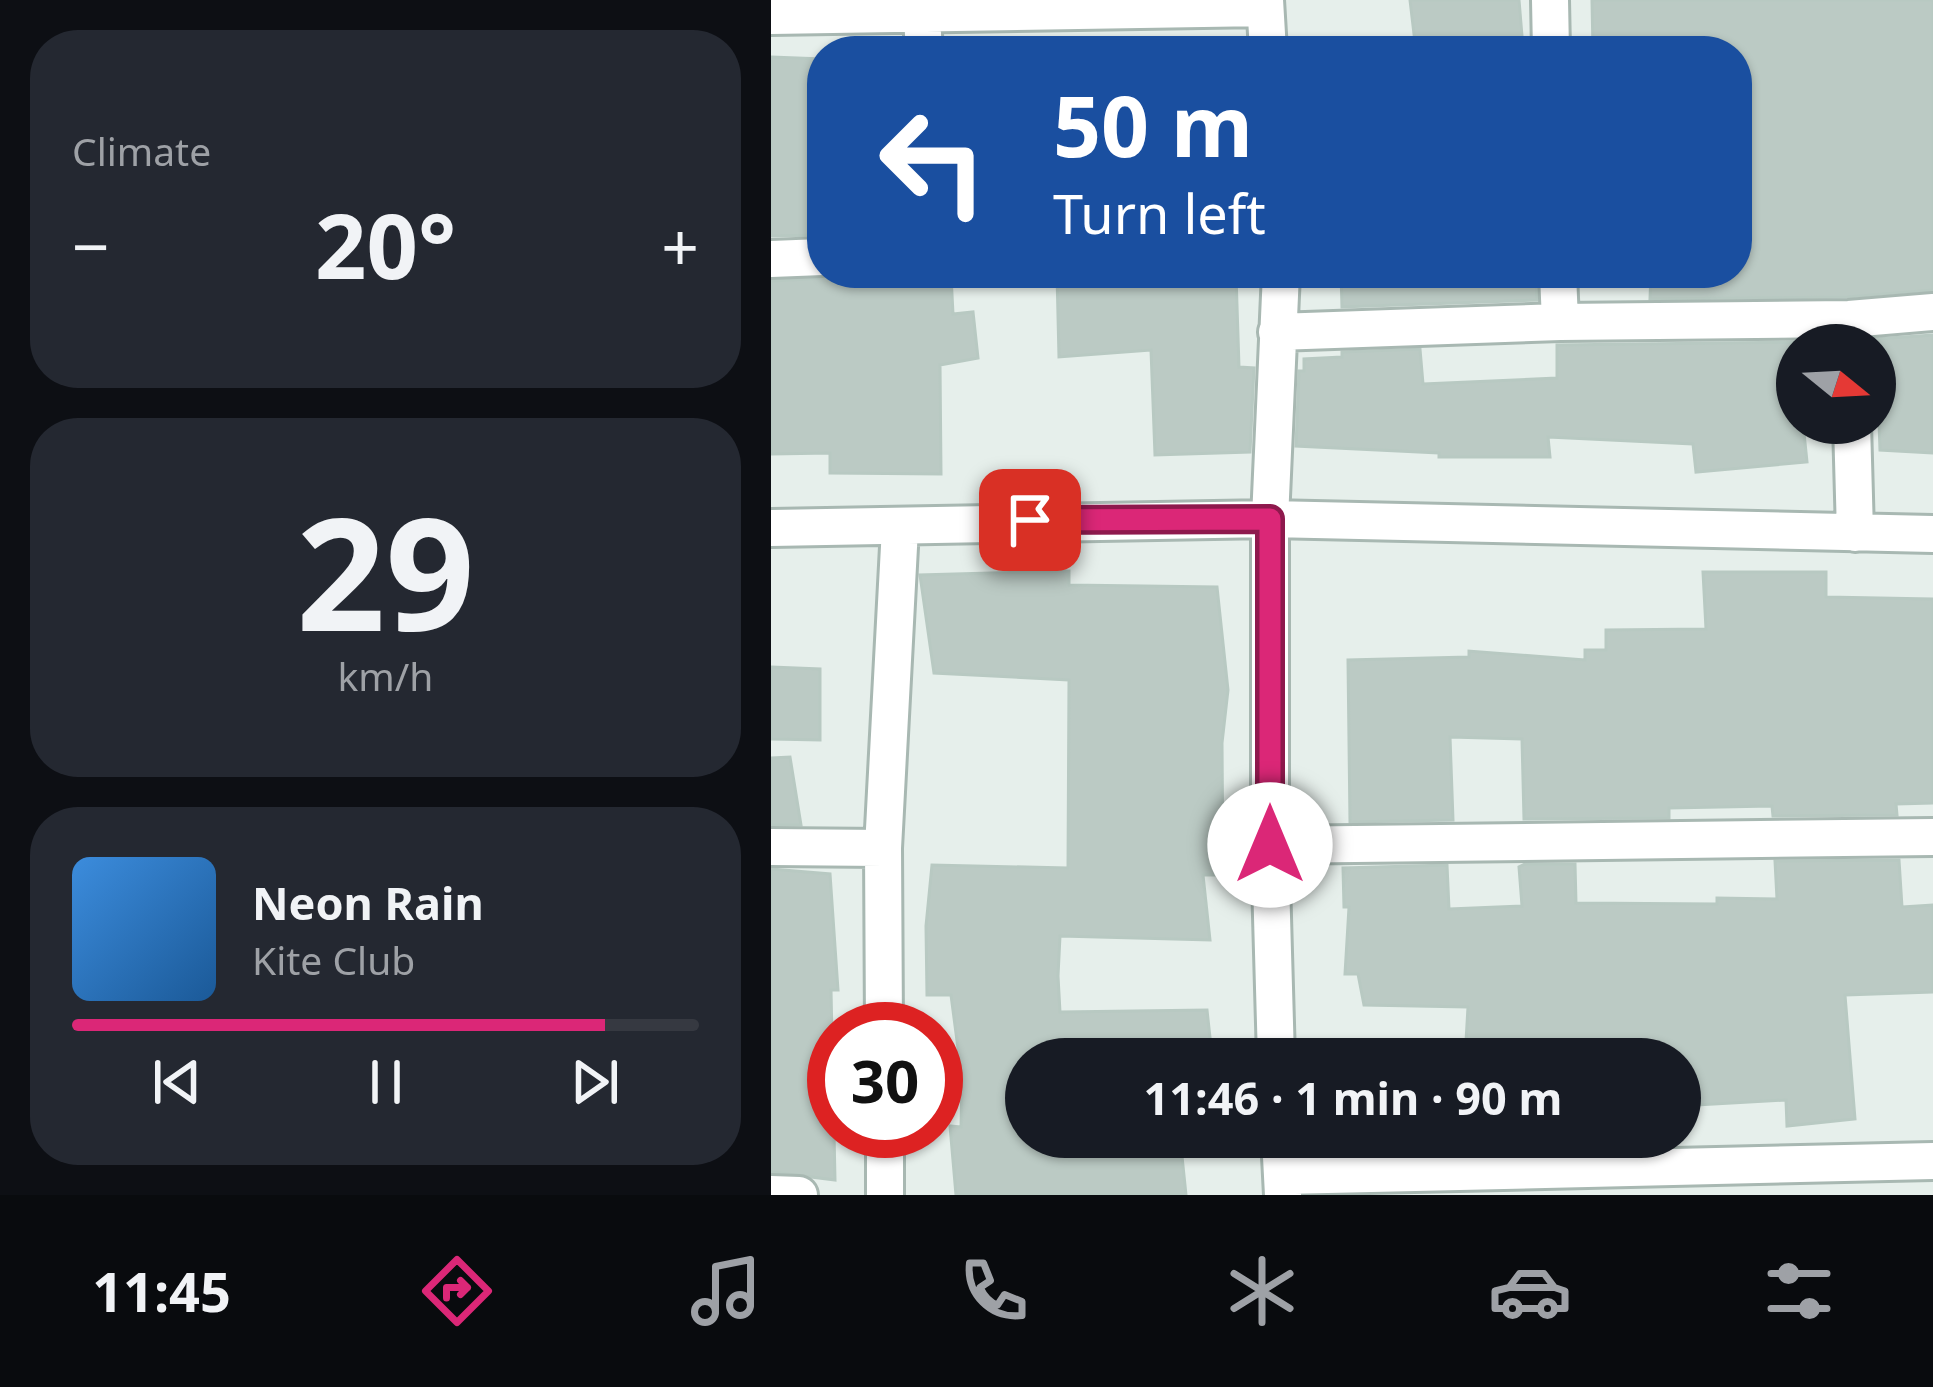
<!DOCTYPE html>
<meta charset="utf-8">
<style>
:root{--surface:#171b24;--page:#242831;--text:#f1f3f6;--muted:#9ea1a6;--line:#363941;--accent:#db2777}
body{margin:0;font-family:"Noto Sans",sans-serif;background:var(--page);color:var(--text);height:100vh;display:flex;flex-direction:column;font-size:45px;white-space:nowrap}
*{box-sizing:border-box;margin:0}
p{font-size:39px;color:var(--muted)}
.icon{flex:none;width:66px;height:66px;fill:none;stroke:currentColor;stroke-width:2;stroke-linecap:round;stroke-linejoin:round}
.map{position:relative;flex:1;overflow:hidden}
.side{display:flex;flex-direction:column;gap:30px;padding:30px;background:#0d0f14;width:771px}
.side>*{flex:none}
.top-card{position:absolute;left:36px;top:36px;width:945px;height:252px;border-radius:48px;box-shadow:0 3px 9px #0004;background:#1a4fa0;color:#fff;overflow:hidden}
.needle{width:78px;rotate:108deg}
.controls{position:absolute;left:1005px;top:324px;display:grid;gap:24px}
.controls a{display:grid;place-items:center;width:120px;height:120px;border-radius:50%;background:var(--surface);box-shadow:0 3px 9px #0004;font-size:60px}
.speed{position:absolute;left:36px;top:1002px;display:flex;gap:24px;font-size:60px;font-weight:700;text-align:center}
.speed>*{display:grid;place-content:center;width:156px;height:156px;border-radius:50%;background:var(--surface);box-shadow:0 3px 9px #0004;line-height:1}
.speed .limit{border:18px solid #d22;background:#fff;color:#111}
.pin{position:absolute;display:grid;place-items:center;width:102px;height:102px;color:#fff;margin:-51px;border-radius:24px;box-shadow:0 6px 18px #0006}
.me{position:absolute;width:132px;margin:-66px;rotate:0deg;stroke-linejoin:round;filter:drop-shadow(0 0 9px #0008)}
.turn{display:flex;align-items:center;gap:42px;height:252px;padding:0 48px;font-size:54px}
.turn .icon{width:156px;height:156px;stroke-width:2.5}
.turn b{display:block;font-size:84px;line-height:102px}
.big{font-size:90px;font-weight:700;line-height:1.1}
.side .widget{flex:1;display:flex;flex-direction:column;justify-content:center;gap:18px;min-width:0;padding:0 42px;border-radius:48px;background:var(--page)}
.side .dial{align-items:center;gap:0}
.dial b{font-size:156px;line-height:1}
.song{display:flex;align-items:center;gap:36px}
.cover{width:144px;height:144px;border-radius:18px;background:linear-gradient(135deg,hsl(210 70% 55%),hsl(210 70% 35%))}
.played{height:12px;border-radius:6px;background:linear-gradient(90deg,var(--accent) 85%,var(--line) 85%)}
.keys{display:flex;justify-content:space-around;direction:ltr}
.heat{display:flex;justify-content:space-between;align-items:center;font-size:66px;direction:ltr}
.trip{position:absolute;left:234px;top:1038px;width:696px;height:120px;border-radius:60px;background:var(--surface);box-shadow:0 3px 9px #0004;font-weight:700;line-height:120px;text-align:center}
.dock{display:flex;height:192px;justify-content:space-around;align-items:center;background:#090b0e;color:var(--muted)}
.dock .icon{width:84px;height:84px}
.dock .current{color:var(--accent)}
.dock b{font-size:54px;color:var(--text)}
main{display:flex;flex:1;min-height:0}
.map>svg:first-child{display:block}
.building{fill:#bbcac4;stroke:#b8c9c2;stroke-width:3}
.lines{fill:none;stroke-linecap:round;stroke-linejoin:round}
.minor-casing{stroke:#a8b8b2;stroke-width:42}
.minor{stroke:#fff;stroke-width:36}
.route-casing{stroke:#8e194d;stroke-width:30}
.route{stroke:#db2777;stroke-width:21}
</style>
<main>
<section class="side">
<div class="widget"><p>Climate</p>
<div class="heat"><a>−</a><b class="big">20°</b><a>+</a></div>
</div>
<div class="widget dial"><b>29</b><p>km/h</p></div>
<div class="widget">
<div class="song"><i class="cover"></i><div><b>Neon Rain</b><p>Kite Club</p></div></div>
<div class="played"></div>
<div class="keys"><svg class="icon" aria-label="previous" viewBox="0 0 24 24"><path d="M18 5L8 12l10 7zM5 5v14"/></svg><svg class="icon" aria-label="pause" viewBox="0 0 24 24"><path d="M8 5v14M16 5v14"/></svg><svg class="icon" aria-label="next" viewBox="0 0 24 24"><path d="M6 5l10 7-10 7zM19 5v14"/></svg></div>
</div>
</section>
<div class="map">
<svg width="1162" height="1195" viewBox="0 0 1162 1195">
<rect width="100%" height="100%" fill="#e6efeb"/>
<path class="building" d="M639,0h109l4,48 -107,3z
M821,0h341v290l-85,7 -198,2 1,-26h86v-222h-144z
M0,57l51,2v176l-51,1z
M570,273h195l1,27 -195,7z
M130,274l1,4 49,-3 2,39 20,-2 5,46 -38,7 1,109 -111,-1v-20l-59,1v-173z
M286,274l179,1 3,92 15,1 -4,84 -95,3 -4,-105 -92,7z
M1162,335v118l-53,-3 -4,-111z
M1024,342l2,81h6l4,39 -111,10 -3,-28 -145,-7 2,20h-111v-4l-143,-7 3,-75h5v-12l38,-2v-5l78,-3 3,35 134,-6v-33z
M298,571v14l148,2 11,103 -6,53 1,132h-20l7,65 -150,-4 -2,40 2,36 147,-2 5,46 -186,3v78h154l6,58h-230l-6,-69 11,1 1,-48 -11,-84h-24l-1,-69 6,-61 136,3 1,-188 -135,-7 -14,-98z
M932,572h123v25l107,2v204l-37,1 1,11 -124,1 -1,-10 -103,2v10l-145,1 -2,-80 -72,-2 3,83 -103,2 -2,-162 121,-3v-6l116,9v-10h21v-20l100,-1z
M0,667l49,2v71l-49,-1z
M19,757l11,68h-30v-67z
M1128,860l3,47 31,-2v87l-88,3 10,124 -68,7 -1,-26 -106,6v-47h-215l3,-52 -104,-2 -6,-31h-13l4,-67h-5l-1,-39 104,-3 2,44 73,-3 -3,-39 6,-3h50l1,39 141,1v-6l60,1 -2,-38z
M0,869l59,5 8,116h-7l4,190 -64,-8z"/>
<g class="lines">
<g class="minor-casing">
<path id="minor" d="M150,0l3,51
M494,0l3,51
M779,0l1,51
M0,16l494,-8
M0,259l51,-2
M787,273l2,49
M506,332l283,-10 289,-3 84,-7
M1081,423l3,110
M0,528l499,-9 663,15
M499,845l663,-8
M0,847l112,1
M113,1029l-1,-181 17,-320
M505,1059l-6,-214v-326l11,-246
M114,1131v64
M509,1137l3,58
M512,1176l650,-15
M0,1194l28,1"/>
</g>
<use href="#minor" class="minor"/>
</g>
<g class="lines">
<g class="route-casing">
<path id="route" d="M259,520l240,-1v326"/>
</g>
<use href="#route" class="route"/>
</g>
</svg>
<div class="controls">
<a><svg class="needle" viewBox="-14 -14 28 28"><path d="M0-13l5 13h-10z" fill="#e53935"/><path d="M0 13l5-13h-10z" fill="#9ea1a6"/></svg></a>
</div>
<div class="speed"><div class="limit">30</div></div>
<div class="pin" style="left:259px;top:520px;background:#d93025"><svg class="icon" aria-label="arrive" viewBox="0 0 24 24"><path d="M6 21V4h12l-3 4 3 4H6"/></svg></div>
<svg class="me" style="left:499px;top:845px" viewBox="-20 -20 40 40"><circle r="19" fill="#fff"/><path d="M0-13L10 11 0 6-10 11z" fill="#db2777"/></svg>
<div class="trip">11:46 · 1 min · 90 m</div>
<div class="top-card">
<div class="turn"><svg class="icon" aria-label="left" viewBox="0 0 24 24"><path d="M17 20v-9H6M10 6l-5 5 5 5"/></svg><div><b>50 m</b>Turn left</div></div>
</div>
</div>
</main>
<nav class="dock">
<b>11:45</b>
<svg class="icon current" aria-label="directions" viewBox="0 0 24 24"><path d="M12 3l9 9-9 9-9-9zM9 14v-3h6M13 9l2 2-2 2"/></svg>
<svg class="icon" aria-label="music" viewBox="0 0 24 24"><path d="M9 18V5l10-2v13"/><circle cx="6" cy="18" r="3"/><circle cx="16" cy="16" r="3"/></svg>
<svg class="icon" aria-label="phone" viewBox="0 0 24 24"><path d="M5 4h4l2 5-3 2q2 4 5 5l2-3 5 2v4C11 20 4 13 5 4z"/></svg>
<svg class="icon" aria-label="climate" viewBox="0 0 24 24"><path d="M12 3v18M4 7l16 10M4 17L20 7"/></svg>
<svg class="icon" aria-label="car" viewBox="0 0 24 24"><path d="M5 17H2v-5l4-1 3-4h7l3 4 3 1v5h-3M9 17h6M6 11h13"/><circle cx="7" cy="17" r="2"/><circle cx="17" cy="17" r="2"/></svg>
<svg class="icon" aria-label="filters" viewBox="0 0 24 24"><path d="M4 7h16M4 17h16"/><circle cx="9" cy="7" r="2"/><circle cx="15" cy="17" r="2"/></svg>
</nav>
